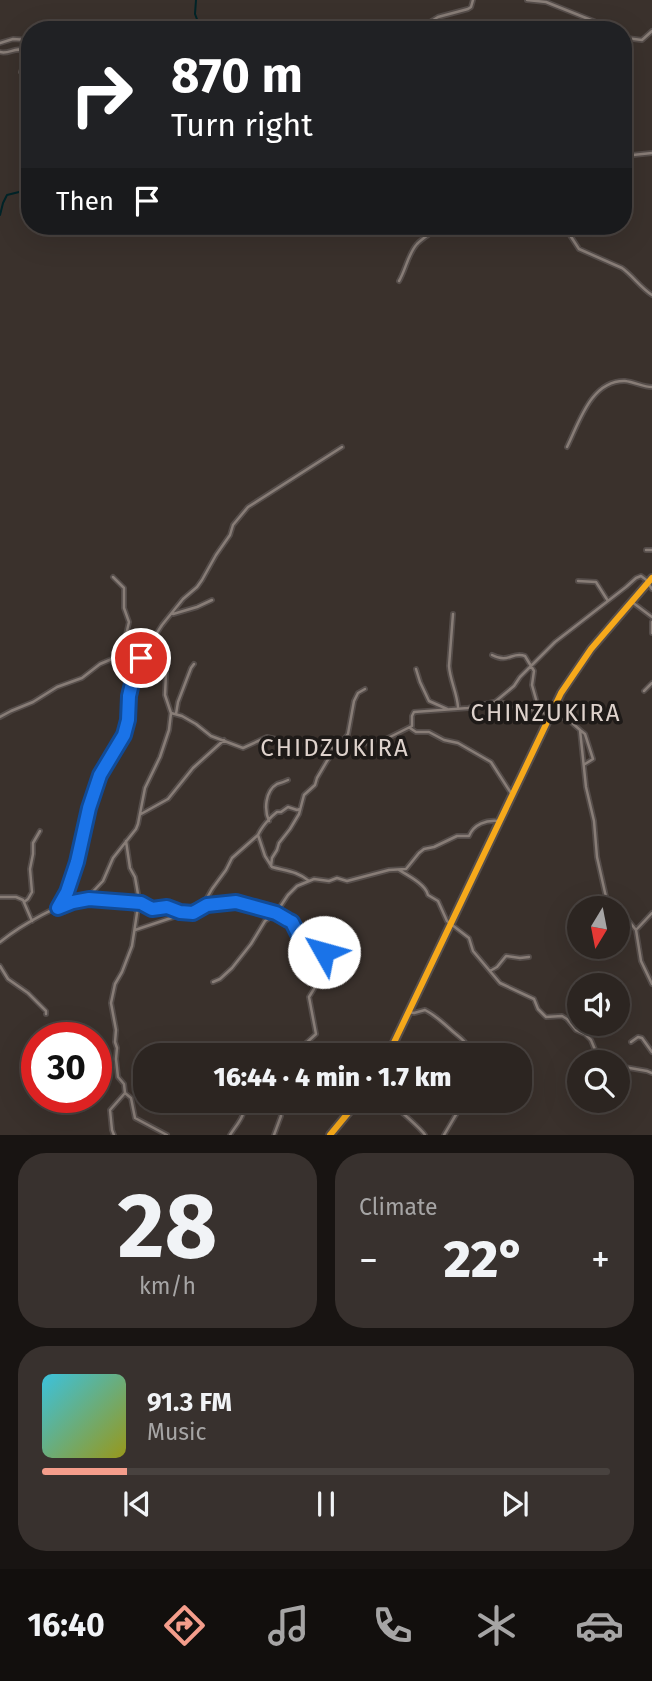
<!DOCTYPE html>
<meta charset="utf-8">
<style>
:root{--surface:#2c2521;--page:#38312e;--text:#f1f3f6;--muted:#a6a5a5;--line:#48423f;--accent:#f49d8b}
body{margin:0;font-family:"Fira Sans",sans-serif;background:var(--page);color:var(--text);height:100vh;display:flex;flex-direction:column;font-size:26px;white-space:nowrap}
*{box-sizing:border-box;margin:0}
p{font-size:23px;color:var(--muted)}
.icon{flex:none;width:38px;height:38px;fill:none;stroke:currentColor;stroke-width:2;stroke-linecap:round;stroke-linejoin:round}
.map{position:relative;height:1135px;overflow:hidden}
.drawer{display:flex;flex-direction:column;gap:18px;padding:18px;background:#181412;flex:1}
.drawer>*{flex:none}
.hud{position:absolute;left:21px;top:21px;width:611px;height:214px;border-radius:28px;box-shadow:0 7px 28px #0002,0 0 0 2px var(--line);background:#202124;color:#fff;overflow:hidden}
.needle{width:46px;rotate:190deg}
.controls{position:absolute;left:567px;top:896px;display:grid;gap:14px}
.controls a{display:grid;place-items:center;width:63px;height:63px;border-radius:50%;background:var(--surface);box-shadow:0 7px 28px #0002,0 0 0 2px var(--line);font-size:35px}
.speed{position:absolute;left:21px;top:1022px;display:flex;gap:14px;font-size:35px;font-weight:700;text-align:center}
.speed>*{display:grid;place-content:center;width:91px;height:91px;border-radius:50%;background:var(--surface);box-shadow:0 7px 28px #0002,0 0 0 2px var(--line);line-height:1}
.speed .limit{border:10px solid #d22;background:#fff;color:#111}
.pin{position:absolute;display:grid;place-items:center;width:60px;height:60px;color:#fff;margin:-30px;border:4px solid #fff;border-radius:50%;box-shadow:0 2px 7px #0007}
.me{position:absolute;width:77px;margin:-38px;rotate:308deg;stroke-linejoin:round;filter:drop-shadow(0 0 5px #0008)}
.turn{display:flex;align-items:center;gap:24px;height:147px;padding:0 35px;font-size:32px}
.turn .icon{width:91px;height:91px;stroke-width:2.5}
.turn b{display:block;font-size:49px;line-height:60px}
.then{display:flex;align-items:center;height:66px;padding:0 35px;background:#0003;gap:14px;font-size:26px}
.big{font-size:52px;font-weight:800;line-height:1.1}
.drawer .card{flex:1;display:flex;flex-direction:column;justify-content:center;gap:10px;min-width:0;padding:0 24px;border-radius:28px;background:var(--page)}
.drawer .dial{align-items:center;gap:0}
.dial b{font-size:91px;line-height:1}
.song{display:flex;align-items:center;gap:21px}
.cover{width:84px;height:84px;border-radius:10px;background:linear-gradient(135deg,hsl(190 70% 55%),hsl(60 70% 35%))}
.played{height:7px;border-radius:4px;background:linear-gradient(90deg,var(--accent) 15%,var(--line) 15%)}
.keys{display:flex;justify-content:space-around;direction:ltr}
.heat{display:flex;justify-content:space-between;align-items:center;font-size:38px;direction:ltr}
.drawer .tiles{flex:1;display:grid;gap:18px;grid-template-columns:1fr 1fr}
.card:last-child{grid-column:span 2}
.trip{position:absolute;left:133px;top:1043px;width:399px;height:70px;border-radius:28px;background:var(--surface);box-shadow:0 7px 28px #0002,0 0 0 2px var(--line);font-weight:800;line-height:70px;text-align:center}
.tabs{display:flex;height:112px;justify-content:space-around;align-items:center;background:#120f0d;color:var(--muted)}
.tabs .icon{width:49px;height:49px}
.tabs .selected{color:var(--accent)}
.tabs b{font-size:32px;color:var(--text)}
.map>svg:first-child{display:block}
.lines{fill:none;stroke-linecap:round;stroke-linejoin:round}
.stream{stroke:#012428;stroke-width:2}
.street-casing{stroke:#554d4a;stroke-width:6}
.highway-casing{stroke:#554d4a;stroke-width:10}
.street{stroke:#887d77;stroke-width:2.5}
.highway{stroke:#f6a91b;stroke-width:6}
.route-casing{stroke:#114b97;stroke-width:18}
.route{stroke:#1a73e8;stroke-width:12}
.labels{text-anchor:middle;stroke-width:7;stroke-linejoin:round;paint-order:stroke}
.quarter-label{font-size:24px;letter-spacing:2px;fill:#ded2cc;stroke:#1e1a18}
</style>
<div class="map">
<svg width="652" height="1135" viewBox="0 0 652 1135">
<rect width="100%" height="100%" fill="#3a312c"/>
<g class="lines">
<path class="stream" d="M196,0l-1,14 3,8 15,2 4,6
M0,215l3,-12 4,-8 16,-4 7,1"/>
<g class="street-casing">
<path id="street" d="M527,0l19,2 70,28
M73,30l5,-2 6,2
M417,30l21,-13 30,-8 3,-2 2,-7
M623,36l3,2 16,2 10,-9
M0,43l13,-4 15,1
M0,52c9,3 15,-6 27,-1
M21,72l7,-18 -1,-8 1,-6
M623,156l29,-3
M564,226l15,23 43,19c11,8 18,19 30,27
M399,281c7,-12 9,-27 18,-37 6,-6 13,-10 19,-15l2,-3
M567,447c12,-24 24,-67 58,-66 10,1 18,6 27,6
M646,550h6
M113,577l11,11v20l5,14 -3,13 10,8
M578,581l18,1 12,19
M648,583l4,6
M632,602l20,15
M173,614l24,-7 15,-7
M453,614l-4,52c1,14 8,27 9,41
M652,622v11
M492,655c17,9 20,-4 33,1l9,15 -2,14 7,25
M416,669l4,13 9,19 18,8
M644,691l8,-8
M496,701l18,-15 6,-9 35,-35 71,-55 10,-9 5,-2 8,6
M171,713l11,3 14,8 15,12 32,12 24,-11 25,6 46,6 48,-10 26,-13v-10l2,-4 54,-4 30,-7 15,6 26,3 9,6 13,1 9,4 10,9 6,57 8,34 3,36 9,40 8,11
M176,714l2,-12 13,-34 3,-4
M0,717l11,-6 22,-9 24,-15 25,-9 18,-14 12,-5 13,-11 11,-5 11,5
M410,728l6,4h13l15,8 14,3 33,19 20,31
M580,730l5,4 8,25 -8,5
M300,809l-3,1 -9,-3 -7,5h-4c-7,5 -16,16 -19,23l7,21 7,11c14,4 25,4 37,14
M141,814l27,-15 25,-31 31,-28
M269,821c-5,-11 -4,-30 8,-37 4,-1 7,-2 11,-4
M126,841l4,27 5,9 4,23 -7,46 -10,26 -7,12 -4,19 5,27 -1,12 2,6 -1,11 2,18 6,7 1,9 6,5 4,20 32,17
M271,866l1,-8 5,-8 2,-7 11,-14 9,-15 5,-19 11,-10 2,-7 10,-17 21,-27 6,-33 4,-8 7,-4
M399,870c10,6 27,15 29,25l10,6 9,20 22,17 4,13 27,32 34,16 4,10 8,8 16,-1 5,3 9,11 9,4 6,6 7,17 7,5
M0,897h16l7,3 9,21
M85,900l18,-19 10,-23 23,-29 2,-5 7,-36 15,-31 9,-27 2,-17 -6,-18 1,-22 -1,-12
M24,902l4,-3 4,-7 -2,-23 3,-15v-11l7,-12
M129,903l15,1 8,5 15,-2 13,5 13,1 14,-8 9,-2 20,-1 9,1 3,3 28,7 12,7 4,2 6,12 10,4 19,19 -10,27 -8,13 7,37 -12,11 -2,10
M203,905l9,-16 14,-19 6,-12 26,-23
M58,908l9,-16 10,-30 10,-46 13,-41 24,-40 4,-15 1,-24 6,-25 6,-13 21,-33 21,-26 14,-12 5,-7 14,-25 14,-20 3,-10 15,-18 94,-60
M618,912l10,8 8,10 5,31 11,23
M135,930l39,-13 6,-5
M636,930l16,-17
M0,942c20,-16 63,-42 88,-43 13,0 26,3 39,4l4,1 5,6
M0,966l8,13 20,14 18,18v3
M490,971l7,-4 9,-11 14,2 9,-1
M213,982l7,-3 12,-11 19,-24 14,-23 11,-8 12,-18 9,-9 17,-7 15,2 8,-3 10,3 42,-11 17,-1 13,-16 5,-4 10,-2 23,-11h12c5,-12 17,-16 29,-15
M409,1012l5,1 11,-3c10,5 16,11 24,18 9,9 20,13 21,27
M631,1042l7,-5 4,1 10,14
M618,1066l29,5 5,2
M375,1101c6,4 10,2 16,4 5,1 31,25 34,30
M114,1135l-2,-5 -2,-20 15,-17
M230,1135c6,-10 18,-21 12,-32
M274,1135l7,-19 -1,-10 3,-5
M444,1135l20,-34"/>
</g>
<g class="highway-casing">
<path id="highway" d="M388,1055l173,-362 30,-44 61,-71
M330,1135l28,-34"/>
</g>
<use href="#street" class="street"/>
<use href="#highway" class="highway"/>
</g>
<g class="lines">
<g class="route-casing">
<path id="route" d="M141,658l-6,13 -6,25 -1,24 -4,15 -24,40 -11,33 -12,54 -10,30 -9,16 15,-6 16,-3 52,4 11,6 15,-2 13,5 13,1 14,-8 29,-3 40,11 12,7 4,2 6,12 10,4 16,14"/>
</g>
<use href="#route" class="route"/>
</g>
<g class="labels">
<g class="quarter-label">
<text x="546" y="721">CHINZUKIRA</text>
<text x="335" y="756">CHIDZUKIRA</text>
</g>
</g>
</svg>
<div class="controls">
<a><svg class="needle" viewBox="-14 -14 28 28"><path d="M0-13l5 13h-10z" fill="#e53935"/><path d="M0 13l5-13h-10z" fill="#a6a5a5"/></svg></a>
<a><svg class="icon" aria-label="sound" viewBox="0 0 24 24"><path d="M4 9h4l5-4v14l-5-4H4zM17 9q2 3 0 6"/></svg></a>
<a><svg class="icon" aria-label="search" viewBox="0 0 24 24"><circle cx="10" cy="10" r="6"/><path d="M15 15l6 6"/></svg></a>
</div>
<div class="speed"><div class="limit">30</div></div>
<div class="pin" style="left:141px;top:658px;background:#d93025"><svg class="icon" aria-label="arrive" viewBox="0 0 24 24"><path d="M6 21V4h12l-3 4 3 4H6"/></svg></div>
<svg class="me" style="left:324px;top:952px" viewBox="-20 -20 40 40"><circle r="19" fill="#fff"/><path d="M0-13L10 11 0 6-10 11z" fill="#1a73e8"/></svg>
<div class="trip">16:44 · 4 min · 1.7 km</div>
<div class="hud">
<div class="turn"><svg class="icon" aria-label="right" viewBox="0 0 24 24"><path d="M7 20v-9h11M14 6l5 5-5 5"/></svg><div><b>870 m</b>Turn right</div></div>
<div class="then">Then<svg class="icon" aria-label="arrive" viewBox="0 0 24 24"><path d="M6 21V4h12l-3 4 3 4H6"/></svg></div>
</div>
</div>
<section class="drawer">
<div class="tiles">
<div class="card dial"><b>28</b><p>km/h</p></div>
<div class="card"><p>Climate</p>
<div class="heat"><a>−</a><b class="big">22°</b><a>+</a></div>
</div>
<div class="card">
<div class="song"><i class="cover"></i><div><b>91.3 FM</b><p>Music</p></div></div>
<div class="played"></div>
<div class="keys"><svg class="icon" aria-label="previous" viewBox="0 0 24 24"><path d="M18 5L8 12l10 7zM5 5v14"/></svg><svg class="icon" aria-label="pause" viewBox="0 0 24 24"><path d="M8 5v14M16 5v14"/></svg><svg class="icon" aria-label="next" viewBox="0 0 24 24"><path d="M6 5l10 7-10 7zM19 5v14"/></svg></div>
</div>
</div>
</section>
<nav class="tabs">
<b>16:40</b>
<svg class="icon selected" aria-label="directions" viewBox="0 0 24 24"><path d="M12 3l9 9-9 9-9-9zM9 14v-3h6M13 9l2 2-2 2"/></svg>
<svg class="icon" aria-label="music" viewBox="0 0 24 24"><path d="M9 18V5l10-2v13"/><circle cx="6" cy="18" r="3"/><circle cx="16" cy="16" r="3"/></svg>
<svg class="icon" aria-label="phone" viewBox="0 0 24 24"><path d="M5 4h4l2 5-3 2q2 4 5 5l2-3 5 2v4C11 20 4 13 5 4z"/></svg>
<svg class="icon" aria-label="climate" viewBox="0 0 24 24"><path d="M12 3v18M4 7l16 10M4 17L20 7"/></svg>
<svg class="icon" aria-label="car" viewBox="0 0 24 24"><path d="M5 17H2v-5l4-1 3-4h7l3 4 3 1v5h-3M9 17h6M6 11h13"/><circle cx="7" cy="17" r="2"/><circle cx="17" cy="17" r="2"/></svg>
</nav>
